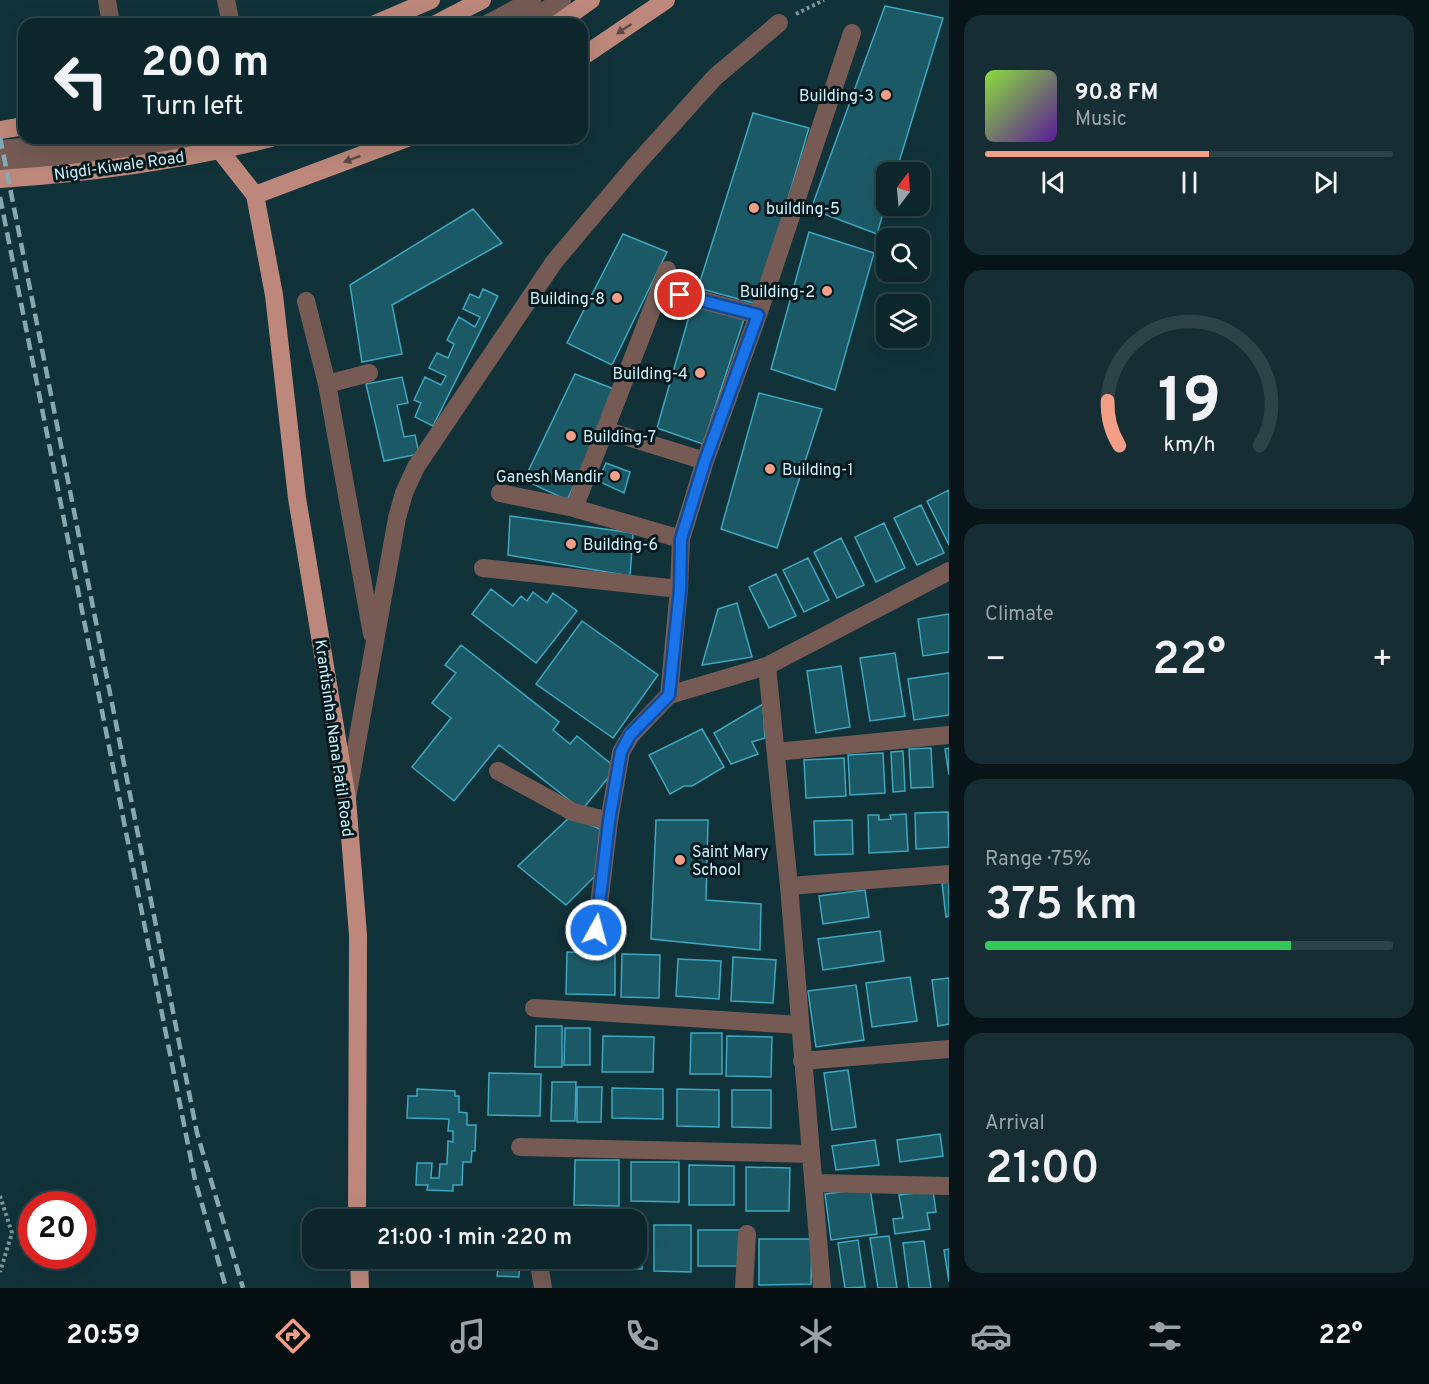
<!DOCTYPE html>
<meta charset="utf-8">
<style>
:root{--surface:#0d262b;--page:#162e33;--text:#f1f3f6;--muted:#9aa5a9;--line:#2d4347;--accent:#f49e88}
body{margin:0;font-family:Overpass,sans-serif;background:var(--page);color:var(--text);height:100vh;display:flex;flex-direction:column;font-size:22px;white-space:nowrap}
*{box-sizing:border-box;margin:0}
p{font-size:20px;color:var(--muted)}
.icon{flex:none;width:33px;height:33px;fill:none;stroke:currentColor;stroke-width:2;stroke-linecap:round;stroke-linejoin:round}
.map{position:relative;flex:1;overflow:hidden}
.side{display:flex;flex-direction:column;gap:15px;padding:15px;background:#071518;width:480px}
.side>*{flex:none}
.guide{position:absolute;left:18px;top:18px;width:570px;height:126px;border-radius:18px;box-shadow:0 6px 24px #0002,0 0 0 2px var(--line);background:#0d262b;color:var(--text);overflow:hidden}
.needle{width:39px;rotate:16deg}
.tools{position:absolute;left:876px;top:162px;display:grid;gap:12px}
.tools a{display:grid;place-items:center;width:54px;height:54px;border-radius:12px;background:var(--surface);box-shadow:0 6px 24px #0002,0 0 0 2px var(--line);font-size:30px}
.speed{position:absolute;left:18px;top:1191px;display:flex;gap:12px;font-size:30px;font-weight:700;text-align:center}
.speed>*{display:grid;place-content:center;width:78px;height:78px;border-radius:50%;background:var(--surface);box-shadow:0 6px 24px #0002,0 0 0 2px var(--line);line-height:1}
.speed .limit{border:9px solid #d22;background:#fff;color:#111}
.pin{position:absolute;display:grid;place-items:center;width:51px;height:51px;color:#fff;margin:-26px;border:3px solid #fff;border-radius:50%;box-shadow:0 2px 6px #0007}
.me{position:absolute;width:66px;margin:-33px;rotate:7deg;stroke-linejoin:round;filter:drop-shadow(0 0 4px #0008)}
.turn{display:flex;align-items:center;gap:21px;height:126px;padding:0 24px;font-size:27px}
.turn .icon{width:78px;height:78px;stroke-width:2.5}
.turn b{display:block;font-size:42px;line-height:51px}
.big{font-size:45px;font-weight:600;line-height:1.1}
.side .widget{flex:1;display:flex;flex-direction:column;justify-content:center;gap:9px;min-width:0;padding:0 21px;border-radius:18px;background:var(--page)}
.side .dial{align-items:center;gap:0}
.dial svg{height:156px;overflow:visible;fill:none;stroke:var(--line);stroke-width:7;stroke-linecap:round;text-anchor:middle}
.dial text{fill:var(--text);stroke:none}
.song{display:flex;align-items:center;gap:18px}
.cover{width:72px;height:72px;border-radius:9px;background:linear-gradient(135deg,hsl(90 70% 55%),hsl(270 70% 35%))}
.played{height:6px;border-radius:3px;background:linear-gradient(90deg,var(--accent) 55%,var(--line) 55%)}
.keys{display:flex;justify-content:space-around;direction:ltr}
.heat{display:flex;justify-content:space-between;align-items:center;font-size:33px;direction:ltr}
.charge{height:9px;border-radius:4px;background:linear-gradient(90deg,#34c759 75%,var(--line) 0)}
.trip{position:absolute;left:302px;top:1209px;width:345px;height:60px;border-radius:18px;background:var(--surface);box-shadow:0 6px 24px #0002,0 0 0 2px var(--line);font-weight:600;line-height:60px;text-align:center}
.menu{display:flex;height:96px;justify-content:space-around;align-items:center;background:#050f11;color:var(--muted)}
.menu .icon{width:42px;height:42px}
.menu .current{color:var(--accent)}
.menu b{font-size:27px;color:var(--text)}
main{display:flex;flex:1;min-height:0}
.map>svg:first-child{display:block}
.building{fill:#1c5966;stroke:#3da8bf;stroke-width:1.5}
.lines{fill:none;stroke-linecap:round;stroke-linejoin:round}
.path{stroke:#7598a0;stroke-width:4;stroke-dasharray:3 3;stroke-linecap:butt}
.minor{stroke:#755b54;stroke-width:18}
.major{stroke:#bd887b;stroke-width:18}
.rail{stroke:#85a9b1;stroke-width:4.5;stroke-dasharray:12 6;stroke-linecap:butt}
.oneway{fill:#574a47}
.route-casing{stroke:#114b97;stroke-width:15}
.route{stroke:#1a73e8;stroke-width:10}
.poi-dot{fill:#f49e88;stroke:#03181d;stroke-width:2}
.labels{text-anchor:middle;stroke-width:6;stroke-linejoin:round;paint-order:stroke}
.poi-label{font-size:16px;fill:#cff4fd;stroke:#03181d;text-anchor:end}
.street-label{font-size:16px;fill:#cff4fd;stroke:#03181d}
</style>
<main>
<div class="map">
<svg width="949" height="1288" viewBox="0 0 949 1288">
<rect width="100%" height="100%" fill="#113239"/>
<path class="building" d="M885,6l58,12 -47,154h-10v31l-9,31 -66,-25z
M753,113l56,15 -52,176 -59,-16z
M473,209l29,34 -110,62 10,49 -40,8 -12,-77z
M809,232l65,21 -39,137 -64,-21z
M623,234l44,18 -55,113 -45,-22z
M483,289l15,7 -65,130 -18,-9 6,-14 -7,-3 11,-23 16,8 5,-9 -17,-8 8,-15 11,5 6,-14 -7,-4 12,-23 16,10 5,-10 -17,-8 7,-15 9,4z
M692,306l52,13 -41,125 -46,-16z
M575,374l44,17 -52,109 -43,-20z
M402,377l6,26 -11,2 7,32 11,-2 4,19 -35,7 -18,-77z
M759,393l63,16 -45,139 -56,-19z
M606,463l24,9 -6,21 -26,-12z
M949,490v55l-22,-44z
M921,505l23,48 -27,12 -23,-47z
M510,516l123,17 -3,43 -122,-21z
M884,523l21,45 -29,14 -21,-45z
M841,538l23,47 -27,13 -23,-46z
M808,558l21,42 -25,12 -21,-42z
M776,574l20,42 -27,12 -20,-41z
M491,589l22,17 8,-10 6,5 6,-9 14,11 6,-10 24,18 -41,52 -64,-49z
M737,603l15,54 -50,8 16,-56z
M949,614v38l-26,4 -5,-37z
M582,621l76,54 -45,63 -77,-54z
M461,645l98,77 -6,8 17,14 7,-8 39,32 -34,42 -83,-65 -45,56 -42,-34 39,-49 -19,-15 24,-30 -11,-8z
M895,653l10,63 -35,5 -10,-63z
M841,666l9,61 -34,6 -9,-62z
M949,673v42l-35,5 -6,-41z
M763,704l2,34 -13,4 6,12 -27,10 -17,-31z
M702,729l22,38 -32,19h-8l-14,8 -21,-39z
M931,748l2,39 -22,1 -2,-39z
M949,748v27l-4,-26z
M903,751l2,40 -12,1 -2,-40z
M883,753l2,40 -35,2 -2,-40z
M844,758l2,38 -40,2 -2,-38z
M948,812l1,35 -33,2 -1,-36z
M906,814l2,37 -39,2 -1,-38h11v5l12,-1 -1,-4z
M571,816l31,14 -5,44 -31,31 -48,-39z
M656,820h52l-2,80 55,4 -1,46 -109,-11z
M852,820l1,34 -38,1 -1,-34z
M949,882v34l-3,1 -4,-34z
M865,890l4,27 -46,7 -4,-28z
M880,931l4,30 -61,9 -5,-31z
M567,952l48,1v42l-49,-1z
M622,954l38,1 -1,43 -38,-1z
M733,957l43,3 -3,43 -42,-2z
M678,959l43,2 -2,38 -43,-3z
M910,977l7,44 -45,6 -6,-44z
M949,978v46l-11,2 -6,-46z
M856,985l8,55 -48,7 -8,-56z
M536,1026h26v41h-27z
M565,1028h25v37h-26z
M691,1033h31v41h-32z
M603,1036l51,1 -1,35h-51z
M727,1036l45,1 -1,40 -45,-1z
M848,1070l8,57 -24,3 -8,-57z
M489,1073l52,1 -1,42 -52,-1z
M552,1082h24l-1,39h-24z
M577,1087h25l-1,35h-24z
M612,1088l51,1v30l-51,-1z
M417,1089l38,2v5h4v16l8,1v12h9l-1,26h-3l-1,11h-8l-1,23h-9v6l-26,-1 1,-5h-12l1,-22h15l-1,15h8l1,-14h7l1,-23 5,1v-11h-5l1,-12 -42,-1 1,-22h9z
M677,1089l42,1v37l-42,-1z
M732,1090h39v38l-39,-1z
M940,1134l3,22 -43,6 -3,-22z
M875,1140l4,25 -43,5 -4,-24z
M575,1160h44v46l-45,-1z
M631,1162h48v40l-48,-1z
M689,1165l45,1v39h-45z
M746,1167l44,1 -1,43h-43z
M870,1188l7,46 -46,6 -6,-46z
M933,1191l3,21 -9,1 3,16 -35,5 -2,-15 10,-1 -4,-23z
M527,1210l37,3v7h-50v-3l12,1z
M426,1213l21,1 -1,6h-20z
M636,1222h7l-1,47 -40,-1v-10h34z
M654,1225h37v47l-37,-1z
M698,1230h43l-1,36h-42z
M889,1236l8,52h-19l-8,-50z
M759,1239h53l-1,45 -52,1z
M858,1240l7,47 -20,1 -7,-45z
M924,1241l7,47h-22l-6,-45z
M949,1249v33l-5,-32z
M424,1258h29v5l-29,-1z
M491,1258h29l-1,19 -22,-1 1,-9h-7z
M565,1258h22v10h-23z"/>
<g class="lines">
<path class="path" d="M796,14l28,-14
M0,1196l12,37 -12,39"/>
<path class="minor" d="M107,0l4,24
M226,0l5,24
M487,24l45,-24
M523,24l39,-24
M0,149l120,-11
M0,167l146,-16 66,-13
M667,270l-62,160 100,31
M660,289l98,26
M306,301l21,83 45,250
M327,384l42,-11
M605,430l-31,78 107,31
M500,493l74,15
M483,568l196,21
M767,666l22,220 33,402
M669,695l10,-106 2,-50 24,-78 53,-146 94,-282
M776,752l173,-17
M498,771l75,41 36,9
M347,798l50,-280 7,-25 12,-26 138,-205 80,-95 81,-90 64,-54
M789,886l160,-12
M596,930l13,-109 12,-69 10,-17 38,-40 98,-29 182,-95
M534,1008l265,17
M802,1061l147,-12
M520,1147l291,7
M814,1183l135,3
M538,1258l5,30
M744,1288l3,-54"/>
<path class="major" d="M375,24l56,-24
M436,24l46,-24
M557,24l34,-24
M582,57l84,-57
M0,130l24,-4
M210,138l45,57 19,100 23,203 50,301 11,136 -1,285
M0,179c90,-6 184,-19 271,-41
M255,195l152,-57
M359,1258l1,30"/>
<path class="rail" d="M0,137l197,996 46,155
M0,197l195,983 31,108"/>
</g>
<defs><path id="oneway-solid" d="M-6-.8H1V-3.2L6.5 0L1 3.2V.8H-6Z" transform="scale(1.5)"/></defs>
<g class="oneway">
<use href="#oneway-solid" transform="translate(624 29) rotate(146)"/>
<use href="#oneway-solid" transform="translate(352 159) rotate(159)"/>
</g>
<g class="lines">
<g class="route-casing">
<path id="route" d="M596,930l13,-109 12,-69 9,-17 39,-40 11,-106 1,-50 24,-78 53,-146 -78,-20"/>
</g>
<use href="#route" class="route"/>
</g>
<g class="poi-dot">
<circle cx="886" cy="95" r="6"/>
<circle cx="754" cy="208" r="6"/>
<circle cx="827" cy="291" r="6"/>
<circle cx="617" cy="298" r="6"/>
<circle cx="700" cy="373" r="6"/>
<circle cx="571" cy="436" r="6"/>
<circle cx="770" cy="469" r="6"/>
<circle cx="615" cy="476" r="6"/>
<circle cx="571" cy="544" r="6"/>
<circle cx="680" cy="860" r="6"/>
</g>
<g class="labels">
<g class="poi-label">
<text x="874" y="101">Building-3</text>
<text x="766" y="214" text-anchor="start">building-5</text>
<text x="815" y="297">Building-2</text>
<text x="605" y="304">Building-8</text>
<text x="688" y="379">Building-4</text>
<text x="583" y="442" text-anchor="start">Building-7</text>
<text x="782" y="475" text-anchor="start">Building-1</text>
<text x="603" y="482">Ganesh Mandir</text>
<text x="583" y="550" text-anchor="start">Building-6</text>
<text x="692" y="857" text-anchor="start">Saint Mary<tspan x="692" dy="18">School</tspan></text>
</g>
<g class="street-label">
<text transform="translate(119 165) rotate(-8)" y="6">Nigdi-Kiwale Road</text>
<text transform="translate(335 738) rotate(82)" y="6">Krantisinha Nana Patil Road</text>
</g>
</g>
</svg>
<div class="tools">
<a><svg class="needle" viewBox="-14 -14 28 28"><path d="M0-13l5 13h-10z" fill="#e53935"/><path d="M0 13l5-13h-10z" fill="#9aa5a9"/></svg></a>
<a><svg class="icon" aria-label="search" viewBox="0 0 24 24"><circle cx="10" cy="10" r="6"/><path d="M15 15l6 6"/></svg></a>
<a><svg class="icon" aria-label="layers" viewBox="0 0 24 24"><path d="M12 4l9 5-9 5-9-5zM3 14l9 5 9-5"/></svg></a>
</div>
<div class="speed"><div class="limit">20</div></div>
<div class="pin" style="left:680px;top:295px;background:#d93025"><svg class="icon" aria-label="arrive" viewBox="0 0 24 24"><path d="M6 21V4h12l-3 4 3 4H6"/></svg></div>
<svg class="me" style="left:596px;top:930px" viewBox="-20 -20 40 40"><circle r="17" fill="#1a73e8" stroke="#fff" stroke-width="3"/><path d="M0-11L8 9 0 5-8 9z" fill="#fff"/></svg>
<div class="trip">21:00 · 1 min · 220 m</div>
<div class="guide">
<div class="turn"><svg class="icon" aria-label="left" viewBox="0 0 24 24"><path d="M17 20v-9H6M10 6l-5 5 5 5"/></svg><div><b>200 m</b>Turn left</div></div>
</div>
</div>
<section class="side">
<div class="widget">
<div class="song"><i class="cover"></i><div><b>90.8 FM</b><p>Music</p></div></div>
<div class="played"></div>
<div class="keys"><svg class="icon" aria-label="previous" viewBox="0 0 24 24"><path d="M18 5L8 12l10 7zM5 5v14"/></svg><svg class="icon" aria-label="pause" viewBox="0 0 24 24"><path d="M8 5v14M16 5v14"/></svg><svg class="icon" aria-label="next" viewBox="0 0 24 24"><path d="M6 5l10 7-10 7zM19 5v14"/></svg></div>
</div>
<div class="widget dial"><svg viewBox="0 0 100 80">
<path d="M14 69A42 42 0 1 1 86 69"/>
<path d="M14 69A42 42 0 0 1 8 46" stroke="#f49e88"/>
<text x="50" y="56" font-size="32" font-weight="700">19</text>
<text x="50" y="72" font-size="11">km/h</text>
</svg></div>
<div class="widget"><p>Climate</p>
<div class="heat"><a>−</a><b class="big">22°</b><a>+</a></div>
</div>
<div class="widget"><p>Range · 75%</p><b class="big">375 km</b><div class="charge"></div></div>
<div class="widget"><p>Arrival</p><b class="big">21:00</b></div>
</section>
</main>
<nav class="menu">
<b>20:59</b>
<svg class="icon current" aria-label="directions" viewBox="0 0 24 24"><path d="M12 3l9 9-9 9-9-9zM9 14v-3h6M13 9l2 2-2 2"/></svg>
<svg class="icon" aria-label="music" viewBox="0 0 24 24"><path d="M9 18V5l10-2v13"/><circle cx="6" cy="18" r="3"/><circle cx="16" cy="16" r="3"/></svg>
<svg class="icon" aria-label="phone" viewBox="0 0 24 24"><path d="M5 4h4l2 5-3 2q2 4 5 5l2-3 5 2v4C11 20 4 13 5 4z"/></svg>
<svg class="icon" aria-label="climate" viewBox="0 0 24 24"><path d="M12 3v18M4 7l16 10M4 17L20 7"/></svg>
<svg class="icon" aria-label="car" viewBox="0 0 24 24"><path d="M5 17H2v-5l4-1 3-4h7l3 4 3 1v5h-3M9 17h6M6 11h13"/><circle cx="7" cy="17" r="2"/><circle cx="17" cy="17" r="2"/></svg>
<svg class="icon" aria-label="filters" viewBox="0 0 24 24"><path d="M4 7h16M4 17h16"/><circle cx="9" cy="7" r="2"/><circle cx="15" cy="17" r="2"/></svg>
<b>22°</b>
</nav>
